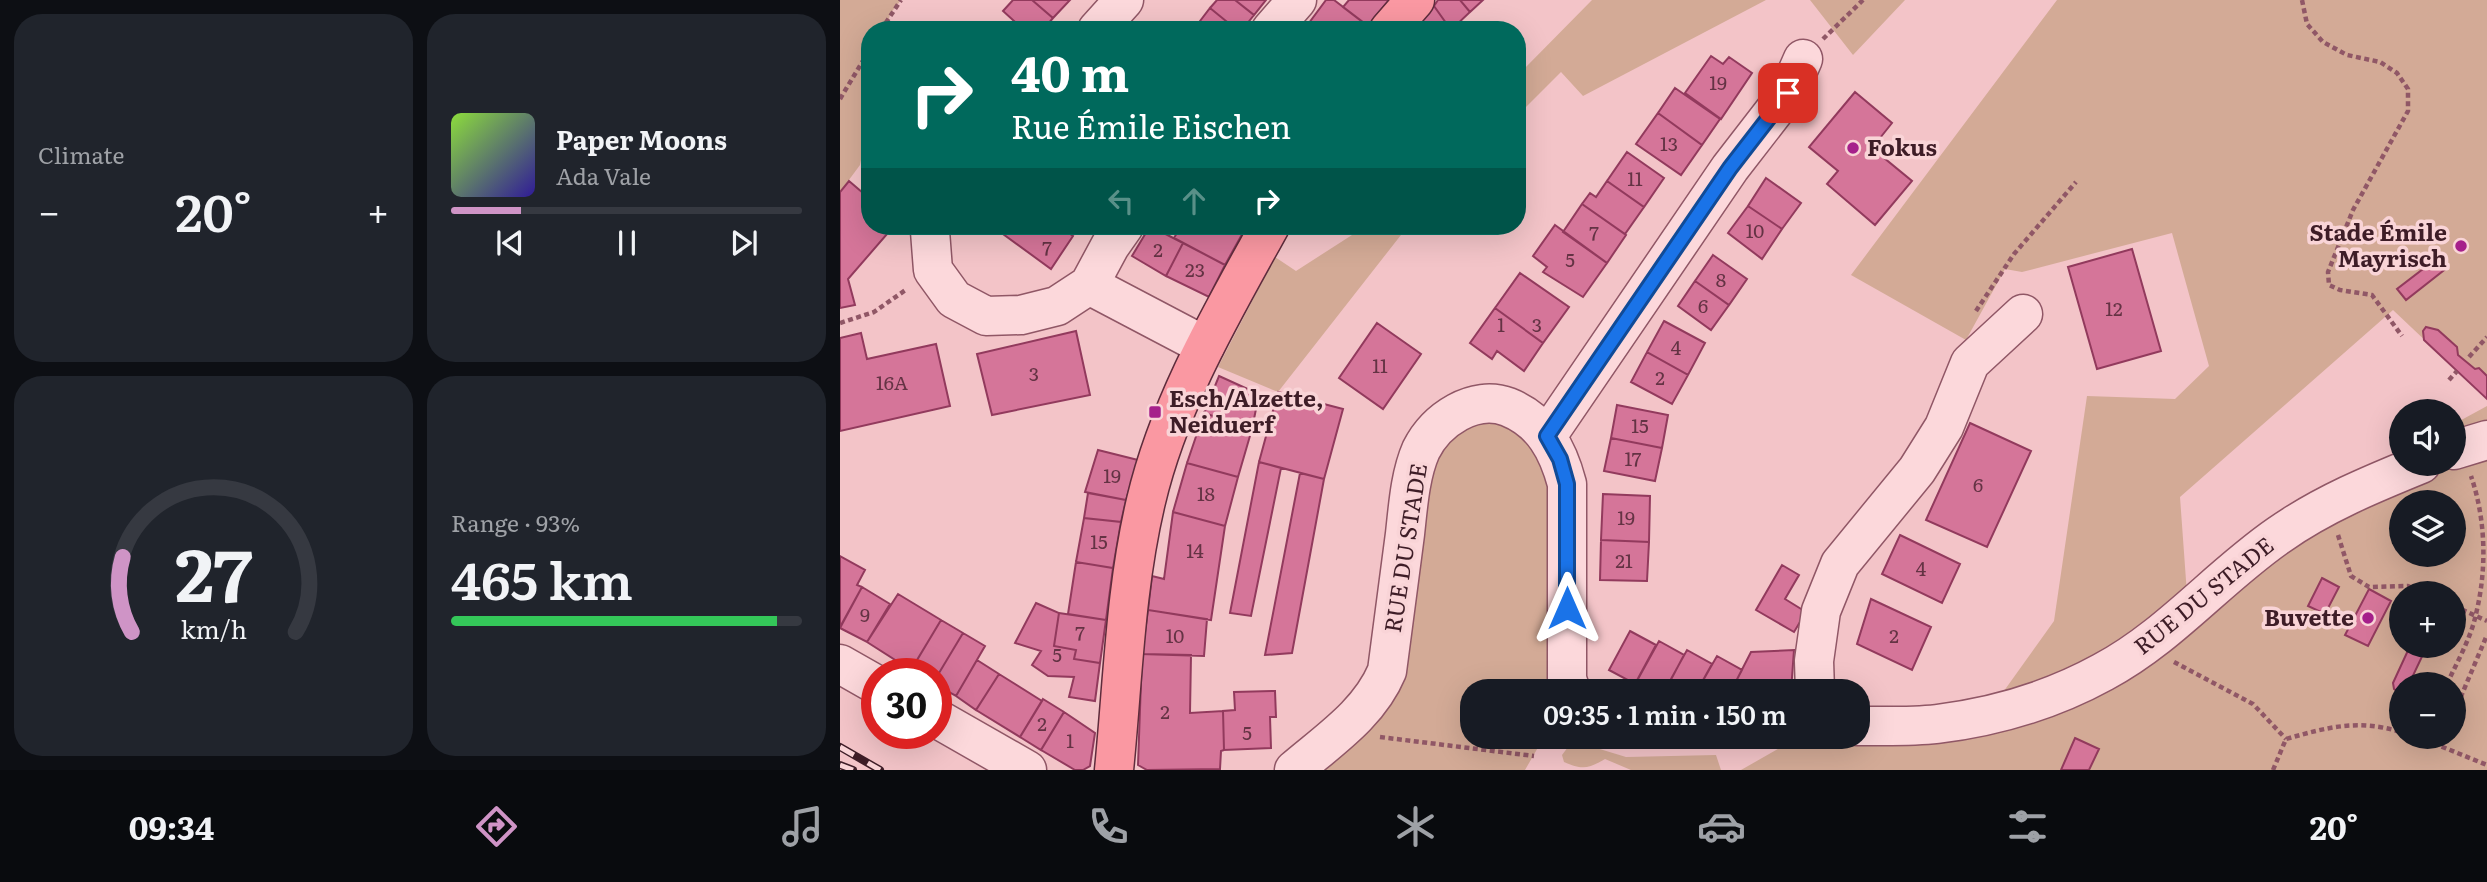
<!DOCTYPE html>
<meta charset="utf-8">
<style>
:root{--surface:#171b24;--page:#20242c;--text:#f1f3f6;--muted:#9ea1a6;--line:#363941;--accent:#cf94c6}
body{margin:0;font-family:Literata,serif;background:var(--page);color:var(--text);height:100vh;display:flex;flex-direction:column;font-size:26px;white-space:nowrap}
*{box-sizing:border-box;margin:0}
p{font-size:23px;color:var(--muted)}
.icon{flex:none;width:38px;height:38px;fill:none;stroke:currentColor;stroke-width:2;stroke-linecap:round;stroke-linejoin:round}
.map{position:relative;flex:1;overflow:hidden}
.side{display:flex;flex-direction:column;gap:14px;padding:14px;background:#0d0f14;width:840px}
.side>*{flex:none}
.hud{position:absolute;left:21px;top:21px;width:665px;height:214px;border-radius:28px;box-shadow:0 7px 28px #0002;background:#00695c;color:#fff;overflow:hidden}
.controls{position:absolute;left:1549px;top:399px;display:grid;gap:14px}
.controls a{display:grid;place-items:center;width:77px;height:77px;border-radius:50%;background:var(--surface);box-shadow:0 7px 28px #0002;font-size:35px}
.speed{position:absolute;left:21px;top:658px;display:flex;gap:14px;font-size:35px;font-weight:700;text-align:center}
.speed>*{display:grid;place-content:center;width:91px;height:91px;border-radius:50%;background:var(--surface);box-shadow:0 7px 28px #0002;line-height:1}
.speed .limit{border:10px solid #d22;background:#fff;color:#111}
.pin{position:absolute;display:grid;place-items:center;width:60px;height:60px;color:#fff;margin:-30px;border-radius:14px;box-shadow:0 4px 10px #0006}
.me{position:absolute;width:77px;margin:-38px;rotate:0deg;stroke-linejoin:round;filter:drop-shadow(0 0 5px #0008)}
.turn{display:flex;align-items:center;gap:24px;height:147px;padding:0 35px;font-size:32px}
.turn .icon{width:91px;height:91px;stroke-width:2.5}
.turn b{display:block;font-size:49px;line-height:60px}
.lanes{display:flex;align-items:center;height:66px;padding:0 35px;background:#0003;justify-content:center;gap:35px;direction:ltr}
.lanes .off{opacity:.35}
.big{font-size:52px;font-weight:600;line-height:1.1}
.side .tile{flex:1;display:flex;flex-direction:column;justify-content:center;gap:10px;min-width:0;padding:0 24px;border-radius:28px;background:var(--page)}
.side .dial{align-items:center;gap:0}
.dial svg{height:182px;overflow:visible;fill:none;stroke:var(--line);stroke-width:7;stroke-linecap:round;text-anchor:middle}
.dial text{fill:var(--text);stroke:none}
.song{display:flex;align-items:center;gap:21px}
.cover{width:84px;height:84px;border-radius:10px;background:linear-gradient(135deg,hsl(90 70% 55%),hsl(250 70% 35%))}
.played{height:7px;border-radius:4px;background:linear-gradient(90deg,var(--accent) 20%,var(--line) 20%)}
.keys{display:flex;justify-content:space-around;direction:ltr}
.heat{display:flex;justify-content:space-between;align-items:center;font-size:38px;direction:ltr}
.charge{height:10px;border-radius:5px;background:linear-gradient(90deg,#34c759 93%,var(--line) 0)}
.side .tiles{flex:1;display:grid;gap:14px;grid-template-columns:repeat(2,1fr)}
.trip{position:absolute;left:620px;top:679px;width:410px;height:70px;border-radius:28px;background:var(--surface);box-shadow:0 7px 28px #0002;font-weight:600;line-height:70px;text-align:center}
.dock{display:flex;height:112px;justify-content:space-around;align-items:center;background:#090b0e;color:var(--muted)}
.dock .icon{width:49px;height:49px}
.dock .selected{color:var(--accent)}
.dock b{font-size:32px;color:var(--text)}
main{display:flex;flex:1;min-height:0}
.map>svg:first-child{display:block}
.green{fill:#d3aa96;fill-rule:evenodd}
.building{fill:#d57599;stroke:#923a5d;stroke-width:2}
.lines{fill:none;stroke-linecap:round;stroke-linejoin:round}
.minor-casing{stroke:#905766;stroke-width:41}
.major-casing{stroke:#5e2c3c;stroke-width:41}
.path{stroke:#905766;stroke-width:4.5;stroke-dasharray:5 3.5;stroke-linecap:butt}
.minor{stroke:#fcd8db;stroke-width:38}
.major{stroke:#fa98a2;stroke-width:38}
.rail-casing{stroke:#3e1d27;stroke-width:8}
.rail{stroke:#f9d4d7;stroke-width:5;stroke-dasharray:16;stroke-linecap:butt}
.route-casing{stroke:#114b97;stroke-width:18}
.route{stroke:#1a73e8;stroke-width:12}
.poi-dot{fill:#a6208b;stroke:#f9d4d7;stroke-width:2.5}
.labels{text-anchor:middle;stroke-width:7;stroke-linejoin:round;paint-order:stroke}
.number-label{font-size:19px;fill:#643344}
.poi-label{font-size:23px;font-weight:bold;fill:#3e1d27;stroke:#f9d4d7;text-anchor:start}
.street-label{font-size:23px;fill:#3e1d27;stroke:#f9d4d7}
</style>
<main>
<section class="side">
<div class="tiles">
<div class="tile"><p>Climate</p>
<div class="heat"><a>−</a><b class="big">20°</b><a>+</a></div>
</div>
<div class="tile">
<div class="song"><i class="cover"></i><div><b>Paper Moons</b><p>Ada Vale</p></div></div>
<div class="played"></div>
<div class="keys"><svg class="icon" aria-label="previous" viewBox="0 0 24 24"><path d="M18 5L8 12l10 7zM5 5v14"/></svg><svg class="icon" aria-label="pause" viewBox="0 0 24 24"><path d="M8 5v14M16 5v14"/></svg><svg class="icon" aria-label="next" viewBox="0 0 24 24"><path d="M6 5l10 7-10 7zM19 5v14"/></svg></div>
</div>
<div class="tile dial"><svg viewBox="0 0 100 80">
<path d="M14 69A42 42 0 1 1 86 69"/>
<path d="M14 69A42 42 0 0 1 10 36" stroke="#cf94c6"/>
<text x="50" y="56" font-size="32" font-weight="700">27</text>
<text x="50" y="72" font-size="11">km/h</text>
</svg></div>
<div class="tile"><p>Range · 93%</p><b class="big">465 km</b><div class="charge"></div></div>
</div>
</section>
<div class="map">
<svg width="1647" height="770" viewBox="0 0 1647 770">
<rect width="100%" height="100%" fill="#f3c4c8"/>
<path class="green" d="M0,0h61l-11,14 -3,16h-17v87l-10,48 -20,27z
M752,0h174l-183,96 -22,-24 -44,44v-40z
M970,0h95l-52,55z
M1217,0h430v399l-94,-89 -213,187 8,111 213,-144h53v-40l33,-18v364h-746l58,-33h58l129,-21 68,-95 33,-225 88,3 34,-33 -37,-133 -150,39 -17,-3 -39,71 -115,-65zM1561,502h53v53h-53zM1561,593h53v53h-53zM1561,684h53v53h-53z
M526,226h42l-130,166 -60,-25 57,-110 21,14z
M643,422h17l35,23 16,41 6,205h-85v46h72l-19,33h-203l38,-35 63,-243c11,-31 25,-64 60,-70z
M740,743l46,14 90,-2 5,15h-90l-26,-11c-17,10 -23,11 -41,3l-2,-7 6,-8z"/>
<path class="building" d="M173,0h19l21,18 -10,12h-19l-21,-19z
M192,0h38l-17,18z
M377,0h18l19,15 -12,15h-5l-27,-22z
M395,0h31l-12,15z
M486,0h8l34,26 -3,4h-55l-4,-3z
M509,0h40l-21,26 -25,-19z
M598,0h22l10,12 -19,18 -17,-24z
M620,0h23l-13,12z
M594,6l17,24h-40z
M370,8l27,22h-34l-6,-5z
M871,56l12,8 6,-7 23,16 -31,46 -36,-26z
M835,88l45,31 -18,26 -44,-32z
M1015,92l37,31 -20,25 40,33 -37,44 -48,-41 11,-13 -29,-24z
M818,113l44,32 -21,30 -45,-31z
M787,152l37,26 -20,29 -37,-26z
M926,178l35,25 -19,26 -34,-23z
M9,181l21,18v27h24l-46,53 7,26 -15,3v-116z
M767,181l37,26 -19,27 -43,-30 8,-11 6,4z
M742,204l44,31 -19,28 -44,-31z
M908,206l34,23 -20,30 -34,-26z
M715,225l52,38 -24,34 -40,-25 4,-5 -14,-11z
M152,226h67l14,10 -22,33z
M310,226l33,17 -17,33 -34,-20z
M341,226h59l5,3 -20,36 -51,-27z
M343,243l42,22 -16,32 -43,-21z
M1292,249l29,102 -64,18 -29,-102z
M873,255l34,24 -18,26 -34,-24z
M1600,256l8,11 -42,33 -9,-11z
M680,273l49,34 -26,36 -48,-35z
M855,281l34,24 -18,25 -33,-24z
M655,308l48,35 -19,28 -27,-20 -5,8 -22,-16z
M824,321l41,22 -17,32 -41,-23z
M537,323l44,31 -38,55 -44,-31z
M1586,327l12,3 19,17 1,8 17,14 4,-1 8,8v23l-63,-59 -1,-9z
M236,331l14,64 -98,20 -15,-61z
M21,333l6,26 69,-15 14,62 -110,25v-93z
M807,352l41,23 -16,29 -41,-22z
M379,376l40,18 -7,35 -48,-16z
M438,392l65,17 -19,70 -65,-17z
M777,405l51,10 -6,33 -51,-10z
M364,413l48,16 -14,48 -51,-14z
M1130,423l61,28 -44,96 -61,-27z
M771,438l51,10 -7,33 -51,-10z
M258,450l40,10 -12,40 -41,-8z
M419,462l22,6 -30,148 -21,-3z
M347,463l51,14 -13,49 -52,-14z
M460,473l24,6 -32,174 -27,2z
M248,493l38,7 -5,22 -37,-4z
M763,494l47,2 -1,46 -48,-2z
M333,512l52,14 -14,94 -63,-10 4,-34 12,3z
M244,518l37,4 -8,46 -37,-6z
M1060,535l60,29 -18,39 -60,-29z
M761,540l48,2 -2,39 -47,-1z
M0,556l25,14 -8,15 5,2 -22,40z
M236,562l37,6 -7,52 -38,-6z
M942,565l17,10 -14,24 21,13 -12,20 -38,-22z
M1482,578l17,9 -14,27 -17,-8z
M22,587l28,17 -23,38 -27,-14z
M1529,589l22,12 -23,45 -23,-11z
M58,594l43,26 -30,50 -44,-28z
M1031,599l60,28 -19,43 -55,-26z
M196,603l23,10 -5,33 22,4 -2,9 26,4 -5,38 -26,-4 5,-20 -26,-1 -16,-11 9,-14 -26,-8z
M308,610l59,9 -3,37 -62,-2z
M219,613l47,7 -6,43 -26,-4 2,-9 -22,-4z
M101,620l22,13 -27,45v-4h-19l-6,-4z
M790,631l26,14 -21,39 -26,-14z
M123,633l22,13 -29,50 -20,-11v-7z
M819,641l25,14 -19,36h-6l-21,-12z
M1570,646h17l-18,38h-8v7l-3,1 -4,-3 -1,-6z
M847,650l25,14 -15,27h-25l-6,-3z
M954,650l-3,41h-60l20,-39z
M302,654l49,1 -1,58 33,-2 1,39 -3,1 -1,18 -73,1 -9,-5z
M877,656l25,14 -11,21h-34z
M137,660l22,14 -23,36 -20,-14z
M159,674l43,27 -22,36 -44,-27z
M435,691l1,26h-6l1,31 -47,2 -1,-39 12,-1 -1,-18z
M203,699l21,13 -23,38 -21,-13z
M224,712l31,21 -5,33 -7,4h-8l-34,-20z
M1235,738l24,11 -10,21h-28z"/>
<g class="lines">
<g class="minor-casing">
<path id="minor" d="M257,30l27,-30
M431,30l26,-30
M92,226l-2,5 3,39 21,29 32,17 35,-1 36,-9 32,-21 21,-39 14,-20
M249,285l116,61
M707,436l183,-268 58,-75 15,-34
M1614,450l33,-10
M0,664l37,21
M975,691l-1,-30 7,-50 19,-47 77,-94 27,-43 26,-64 53,-49
M96,718l91,52
M1017,726c26,0 54,1 80,-2 57,-7 115,-24 166,-52 66,-35 115,-95 176,-137 44,-31 93,-51 142,-71
M454,770c35,-30 75,-56 93,-99 6,-46 12,-92 18,-137 3,-27 5,-59 16,-84 15,-30 53,-56 87,-43 35,14 50,43 59,77v195l4,12"/>
</g>
<g class="major-casing">
<path id="major" d="M549,30l26,-30
M274,770c9,-89 11,-181 32,-269 23,-98 76,-188 124,-275"/>
</g>
<path class="path" d="M1462,0l5,24 16,18 24,13 33,7 17,11 11,16v22l-55,99 -25,62 1,13 11,5 32,5 30,41
M41,30l20,-30
M983,39l40,-39
M0,99l30,-50
M1136,311l38,-57 62,-72
M0,323l34,-11 33,-23
M1629,357l18,-20
M1609,380l8,-9
M1606,406l2,5
M1498,535l13,41 18,11 39,-1 17,7
M1614,606l33,15
M1334,662l79,42 33,35
M1607,684c10,-22 24,-46 29,-70 11,-45 10,-94 -5,-138
M1614,713l33,-78
M540,737l154,19
M1578,737l69,28
M1600,745l4,-8
M1433,770l13,-31c42,-12 72,-20 115,-7"/>
<use href="#minor" class="minor"/>
<use href="#major" class="major"/>
<g class="rail-casing">
<path id="rail" d="M0,747l40,23
M0,765l13,5"/>
</g>
<use href="#rail" class="rail"/>
</g>
<g class="lines">
<g class="route-casing">
<path id="route" d="M727,608v-124l-7,-25 -13,-23 183,-268 58,-75"/>
</g>
<use href="#route" class="route"/>
</g>
<g class="poi-dot">
<circle cx="1013" cy="148" r="7"/>
<circle cx="1621" cy="246" r="7"/>
<rect x="308" y="405" width="14" height="14" rx="3.5"/>
<circle cx="1528" cy="618" r="7"/>
</g>
<g class="labels">
<g class="number-label">
<text x="878" y="90">19</text>
<text x="829" y="151">13</text>
<text x="795" y="186">11</text>
<text x="915" y="238">10</text>
<text x="754" y="240">7</text>
<text x="207" y="255">7</text>
<text x="318" y="257">2</text>
<text x="730" y="267">5</text>
<text x="355" y="277">23</text>
<text x="881" y="287">8</text>
<text x="863" y="313">6</text>
<text x="1274" y="316">12</text>
<text x="661" y="332">1</text>
<text x="697" y="332">3</text>
<text x="836" y="355">4</text>
<text x="540" y="373">11</text>
<text x="194" y="381">3</text>
<text x="820" y="385">2</text>
<text x="52" y="390">16A</text>
<text x="800" y="433">15</text>
<text x="793" y="466">17</text>
<text x="272" y="483">19</text>
<text x="1138" y="492">6</text>
<text x="366" y="501">18</text>
<text x="786" y="525">19</text>
<text x="259" y="549">15</text>
<text x="355" y="558">14</text>
<text x="784" y="568">21</text>
<text x="1081" y="576">4</text>
<text x="25" y="622">9</text>
<text x="240" y="640">7</text>
<text x="335" y="643">10</text>
<text x="1054" y="643">2</text>
<text x="217" y="662">5</text>
<text x="325" y="719">2</text>
<text x="202" y="731">2</text>
<text x="407" y="740">5</text>
<text x="230" y="748">1</text>
</g>
<g class="poi-label">
<text x="1027" y="156">Fokus</text>
<text x="1607" y="241" text-anchor="end">Stade Émile<tspan x="1607" dy="26">Mayrisch</tspan></text>
<text x="329" y="407">Esch/Alzette,<tspan x="329" dy="26">Neiduerf</tspan></text>
<text x="1514" y="626" text-anchor="end">Buvette</text>
</g>
<g class="street-label">
<text transform="translate(566 548) rotate(-81)" y="8">RUE DU STADE</text>
<text transform="translate(1364 596) rotate(-39)" y="8">RUE DU STADE</text>
</g>
</g>
</svg>
<div class="controls">
<a><svg class="icon" aria-label="sound" viewBox="0 0 24 24"><path d="M4 9h4l5-4v14l-5-4H4zM17 9q2 3 0 6"/></svg></a>
<a><svg class="icon" aria-label="layers" viewBox="0 0 24 24"><path d="M12 4l9 5-9 5-9-5zM3 14l9 5 9-5"/></svg></a>
<a>+</a>
<a>−</a>
</div>
<div class="speed"><div class="limit">30</div></div>
<div class="pin" style="left:948px;top:93px;background:#d93025"><svg class="icon" aria-label="arrive" viewBox="0 0 24 24"><path d="M6 21V4h12l-3 4 3 4H6"/></svg></div>
<svg class="me" style="left:727px;top:608px" viewBox="-20 -20 40 40"><path d="M0-17L14 15 0 8-14 15z" fill="#1a73e8" stroke="#fff" stroke-width="4"/></svg>
<div class="trip">09:35 · 1 min · 150 m</div>
<div class="hud">
<div class="turn"><svg class="icon" aria-label="right" viewBox="0 0 24 24"><path d="M7 20v-9h11M14 6l5 5-5 5"/></svg><div><b>40 m</b>Rue Émile Eischen</div></div>
<div class="lanes"><svg class="icon off" aria-label="left" viewBox="0 0 24 24"><path d="M17 20v-9H6M10 6l-5 5 5 5"/></svg><svg class="icon off" aria-label="ahead" viewBox="0 0 24 24"><path d="M12 20V5M6 11l6-6 6 6"/></svg><svg class="icon" aria-label="right" viewBox="0 0 24 24"><path d="M7 20v-9h11M14 6l5 5-5 5"/></svg></div>
</div>
</div>
</main>
<nav class="dock">
<b>09:34</b>
<svg class="icon selected" aria-label="directions" viewBox="0 0 24 24"><path d="M12 3l9 9-9 9-9-9zM9 14v-3h6M13 9l2 2-2 2"/></svg>
<svg class="icon" aria-label="music" viewBox="0 0 24 24"><path d="M9 18V5l10-2v13"/><circle cx="6" cy="18" r="3"/><circle cx="16" cy="16" r="3"/></svg>
<svg class="icon" aria-label="phone" viewBox="0 0 24 24"><path d="M5 4h4l2 5-3 2q2 4 5 5l2-3 5 2v4C11 20 4 13 5 4z"/></svg>
<svg class="icon" aria-label="climate" viewBox="0 0 24 24"><path d="M12 3v18M4 7l16 10M4 17L20 7"/></svg>
<svg class="icon" aria-label="car" viewBox="0 0 24 24"><path d="M5 17H2v-5l4-1 3-4h7l3 4 3 1v5h-3M9 17h6M6 11h13"/><circle cx="7" cy="17" r="2"/><circle cx="17" cy="17" r="2"/></svg>
<svg class="icon" aria-label="filters" viewBox="0 0 24 24"><path d="M4 7h16M4 17h16"/><circle cx="9" cy="7" r="2"/><circle cx="15" cy="17" r="2"/></svg>
<b>20°</b>
</nav>
